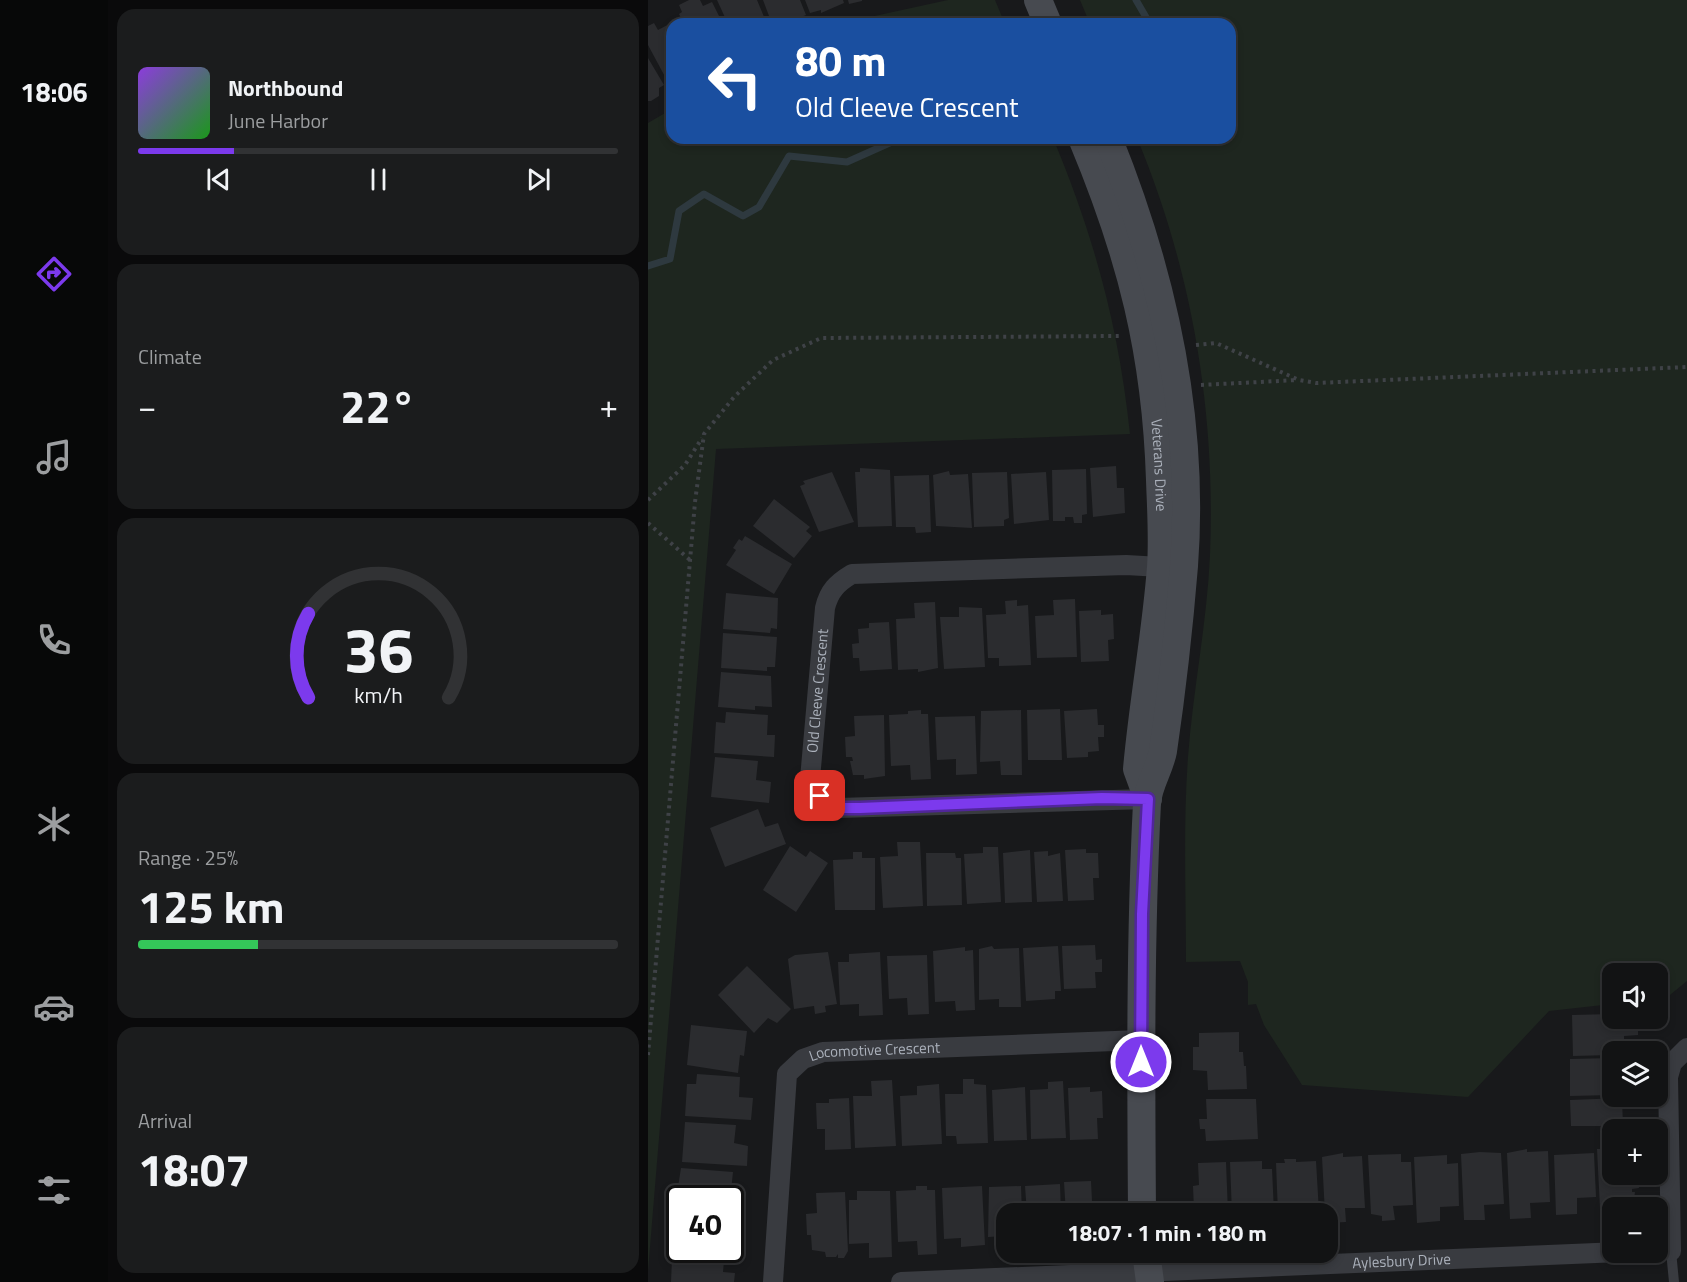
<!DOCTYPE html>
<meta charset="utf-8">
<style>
:root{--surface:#121314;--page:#1b1c1d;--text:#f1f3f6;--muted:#9c9ea0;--line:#313234;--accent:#7c3aed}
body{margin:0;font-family:"Titillium Web",sans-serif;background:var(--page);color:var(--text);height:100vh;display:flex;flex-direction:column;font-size:22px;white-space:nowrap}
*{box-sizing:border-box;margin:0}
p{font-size:20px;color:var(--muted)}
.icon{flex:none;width:33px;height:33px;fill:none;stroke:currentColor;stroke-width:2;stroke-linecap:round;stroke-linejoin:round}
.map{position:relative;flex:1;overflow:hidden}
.panel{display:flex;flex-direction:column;gap:9px;padding:9px;background:#0a0a0b;width:540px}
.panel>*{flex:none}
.top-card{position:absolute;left:18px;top:18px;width:570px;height:126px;border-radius:18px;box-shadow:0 3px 9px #0003,0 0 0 2px var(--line);background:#1a4fa0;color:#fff;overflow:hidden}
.tools{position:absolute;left:954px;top:963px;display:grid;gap:12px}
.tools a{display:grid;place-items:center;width:66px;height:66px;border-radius:12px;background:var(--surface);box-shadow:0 3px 9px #0003,0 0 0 2px var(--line);font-size:30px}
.speed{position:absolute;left:18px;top:1185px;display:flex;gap:12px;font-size:30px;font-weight:700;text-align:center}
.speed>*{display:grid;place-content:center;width:78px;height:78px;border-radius:50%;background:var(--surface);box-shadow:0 3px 9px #0003,0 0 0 2px var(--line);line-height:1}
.speed .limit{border:3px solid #111;border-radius:9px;background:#fff;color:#111}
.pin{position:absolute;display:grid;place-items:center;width:51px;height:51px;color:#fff;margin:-26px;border-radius:12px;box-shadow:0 3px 9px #0006}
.me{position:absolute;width:66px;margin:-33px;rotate:0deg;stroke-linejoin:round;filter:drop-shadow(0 0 4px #0008)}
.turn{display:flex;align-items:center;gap:21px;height:126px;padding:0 30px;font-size:27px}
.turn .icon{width:78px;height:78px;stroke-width:2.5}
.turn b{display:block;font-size:42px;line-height:51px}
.big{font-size:45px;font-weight:700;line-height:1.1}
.panel .tile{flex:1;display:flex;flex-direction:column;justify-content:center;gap:9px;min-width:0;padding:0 21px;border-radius:18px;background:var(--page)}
.panel .dial{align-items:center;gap:0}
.dial svg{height:156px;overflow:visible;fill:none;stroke:var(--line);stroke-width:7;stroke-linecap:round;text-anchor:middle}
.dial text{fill:var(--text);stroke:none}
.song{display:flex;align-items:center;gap:18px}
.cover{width:72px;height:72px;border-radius:9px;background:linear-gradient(135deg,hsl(270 70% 55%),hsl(120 70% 35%))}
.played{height:6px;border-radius:3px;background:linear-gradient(90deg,var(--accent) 20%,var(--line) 20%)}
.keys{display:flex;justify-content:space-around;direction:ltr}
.heat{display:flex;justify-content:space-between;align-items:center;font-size:33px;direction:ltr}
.charge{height:9px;border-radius:4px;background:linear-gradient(90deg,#34c759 25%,var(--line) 0)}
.trip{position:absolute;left:348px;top:1203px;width:342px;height:60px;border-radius:18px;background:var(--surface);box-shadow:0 3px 9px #0003,0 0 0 2px var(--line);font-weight:700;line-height:60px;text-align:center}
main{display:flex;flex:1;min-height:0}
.tab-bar{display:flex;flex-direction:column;width:108px;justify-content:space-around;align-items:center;background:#070808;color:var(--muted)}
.tab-bar .icon{width:42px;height:42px}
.tab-bar .current{color:var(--accent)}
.tab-bar b{font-size:27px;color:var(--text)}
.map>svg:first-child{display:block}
.green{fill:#1e261f}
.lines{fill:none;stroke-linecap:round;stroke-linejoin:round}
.stream{stroke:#2e393f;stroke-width:7}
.building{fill:#2b2c2f}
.path{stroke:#3f4247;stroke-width:4;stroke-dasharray:3 4.5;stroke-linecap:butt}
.lane{stroke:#393b40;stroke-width:10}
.street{stroke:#393b40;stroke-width:20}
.secondary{stroke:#474a50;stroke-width:28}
.route-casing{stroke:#51269a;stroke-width:15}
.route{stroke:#7c3aed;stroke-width:10}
.labels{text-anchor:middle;stroke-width:6;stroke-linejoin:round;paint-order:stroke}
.street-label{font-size:15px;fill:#abb1bb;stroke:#131416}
</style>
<main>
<nav class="tab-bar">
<b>18:06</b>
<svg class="icon current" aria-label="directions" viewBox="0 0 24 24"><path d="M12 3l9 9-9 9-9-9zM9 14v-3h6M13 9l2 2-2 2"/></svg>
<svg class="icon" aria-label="music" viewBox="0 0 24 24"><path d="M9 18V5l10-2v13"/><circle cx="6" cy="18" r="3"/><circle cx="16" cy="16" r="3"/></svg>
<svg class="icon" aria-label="phone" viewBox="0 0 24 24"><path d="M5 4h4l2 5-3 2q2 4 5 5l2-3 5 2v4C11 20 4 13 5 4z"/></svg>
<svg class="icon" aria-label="climate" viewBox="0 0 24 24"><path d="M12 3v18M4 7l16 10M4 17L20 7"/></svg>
<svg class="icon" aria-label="car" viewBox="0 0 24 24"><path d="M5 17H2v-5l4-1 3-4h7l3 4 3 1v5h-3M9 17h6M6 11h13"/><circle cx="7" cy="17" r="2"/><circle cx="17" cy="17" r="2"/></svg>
<svg class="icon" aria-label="filters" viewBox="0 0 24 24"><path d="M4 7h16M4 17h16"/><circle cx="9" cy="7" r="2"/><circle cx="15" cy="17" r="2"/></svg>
</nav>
<section class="panel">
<div class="tile">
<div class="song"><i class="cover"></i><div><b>Northbound</b><p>June Harbor</p></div></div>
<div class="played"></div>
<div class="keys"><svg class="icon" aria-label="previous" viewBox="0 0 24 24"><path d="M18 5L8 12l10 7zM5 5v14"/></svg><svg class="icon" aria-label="pause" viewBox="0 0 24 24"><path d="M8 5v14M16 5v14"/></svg><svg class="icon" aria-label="next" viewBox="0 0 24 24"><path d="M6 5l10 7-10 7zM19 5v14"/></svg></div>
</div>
<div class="tile"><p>Climate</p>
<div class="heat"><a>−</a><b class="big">22°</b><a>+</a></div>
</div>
<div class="tile dial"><svg viewBox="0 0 100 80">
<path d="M14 69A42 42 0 1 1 86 69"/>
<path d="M14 69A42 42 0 0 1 14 26" stroke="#7c3aed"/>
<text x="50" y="56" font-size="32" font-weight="700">36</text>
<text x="50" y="72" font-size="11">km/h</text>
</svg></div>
<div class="tile"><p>Range · 25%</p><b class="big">125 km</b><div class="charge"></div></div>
<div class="tile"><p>Arrival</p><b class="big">18:07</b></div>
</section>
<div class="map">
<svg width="1039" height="1282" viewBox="0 0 1039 1282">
<rect width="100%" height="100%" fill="#18191b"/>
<path class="green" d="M300,0h47l10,24h-152l17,-7z
M432,0h607v981l-22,18 -7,1v-26h-46v30l-63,7 -81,86 -166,-12 -38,-60 -8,-21 -8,1v-23l-8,-21 -54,1c0,-68 -3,-137 2,-205 5,-67 19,-134 22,-202 6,-143 -18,-285 -73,-417h93v-114h-140z
M24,109v29h381c41,98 66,190 77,296l-414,15 -68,822v-1148z"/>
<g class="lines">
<path class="stream" d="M488,0l14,24
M0,266l22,-7 9,-48 25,-17 39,22 16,-9 30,-51 58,6 47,-21 57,-3"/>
</g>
<path class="building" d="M41,0h11l3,6 9,-4 11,22h-39l-5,-10 3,-2 -3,-7z
M69,0h40l10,24h-39z
M115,0h37l6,15 -7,3v6h-27z
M157,0h38l1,3 -23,10v-3l-11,3z
M200,0h14v1l-13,3z
M27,21l2,3h-5l-2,62 -22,-41v-19l6,-3 4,7z
M0,58l16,27 -5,3v8l-8,5h-3z
M468,466l1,22h7l1,25 -32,4 -3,-49z
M212,468l30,2 2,56 -34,1 -3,-55h5z
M438,469l1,45 -5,1v8h-8l-1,-6h-8v4h-12l-1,-51z
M301,471l1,4 18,-1 4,54 -36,-2 -3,-51z
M184,472l22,50 -35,10 -19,-46 5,-2 -2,-3z
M359,472l2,46 -5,2v6l-30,1 -2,-54z
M398,472l3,48 -35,4 -3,-50z
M281,475l2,57 -15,1 -1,-6h-19l-2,-51z
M126,499l36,28 -4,4 6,5 -18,22 -41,-32z
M97,536l47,28 -18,30 -48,-29 10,-15 -3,-2 6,-9 3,2z
M78,593l52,5 -1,31 -6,-1 -1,5 -47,-4z
M427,599l2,58 -40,1 -2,-42 19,-1 -1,-15z
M369,600v6l11,-1 3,60 -32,1v-8h-11l-2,-43 20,-1 -1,-13z
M287,602l3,66 -20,4v-3l-20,1 -2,-51 19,-1 -1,-15z
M311,607l23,1 3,59 -41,2 -4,-52h19z
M453,610v5l12,-1 1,25 -6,1 1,21 -28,1 -2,-51z
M241,622l3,47 -32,2 -1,-13h-6l-1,-14 7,-1 -1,-14 11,-1v-5z
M75,633l54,4 -2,30h-8v4l-46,-3z
M73,672l50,4 1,31 -17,-1v4l-37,-3z
M412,709l2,51h-34l-1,-50z
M449,709l1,16h6v12h-6l1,14 -11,1v5l-21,1 -3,-47z
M273,710v4h7l3,65 -20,1 -1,-15 -19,1 -2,-51 19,-1v-3z
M373,710l1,65h-21l-1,-14 -20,1 1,-51z
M78,712l42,3 -1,20h8l-1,22 -60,-4 2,-31 9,1z
M236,715l1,61 -21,3v-4h-11l-3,-14h3l-1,-4h-6l-1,-20 10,-1 -1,-20z
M327,716l2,58 -21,1v-16l-19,1 -2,-43z
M67,757l43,4 -2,19 15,2 -2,21 -58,-6z
M110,809l7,18 13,-4 8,21 -61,23 -15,-39z
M249,842h23l3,64 -40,2 -3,-51 18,-1z
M142,846l16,11 4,-6 18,12 -32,49 -33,-22z
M335,847h15l3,55 -34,2 -3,-50 19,-1z
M438,849v4h12l1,25h-6l1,22 -26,1 -3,-51z
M382,850l2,52 -27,1 -2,-50z
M400,851v5l12,-3 3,48 -26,1 -3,-50z
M205,852h9v6h13v52h-40l-2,-50 20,-1z
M278,853h29l1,5h5l1,47 -35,1z
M447,945l1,15 6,-1v13h-7l1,16 -32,1 -2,-43z
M344,946l2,3 25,-1 2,59h-22v-8l-20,1v-51z
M410,946l3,45h-6v8l-29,2 -3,-53z
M317,947v4l8,-1 2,60 -19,1 -1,-10 -20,1 -2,-51z
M180,952l9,52 -12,2 1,6 -11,2 -1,-8 -20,3 -6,-50 7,-4z
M232,952l3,63 -24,1v-12l-19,1 -2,-43h11v-8z
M279,955l2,59 -21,1 -1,-17 -18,1 -2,-43z
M99,966l44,43 -14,14 -9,-5 -14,15 -36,-38z
M964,1014v4h26v17l-14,1v16h-12v3l-39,1 -1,-41z
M43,1025l56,6 -3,25 -4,-1 -2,18 -51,-8z
M591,1032v20h4l1,14h2l1,23 -39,1 -1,-19 -14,-1v-23h6v-14z
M964,1058v37l-42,1v-37z
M49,1074l43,3 -1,20 14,1 -2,22 -66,-4 2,-32h9z
M315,1079h11v5l12,1 2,58 -31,1 -1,-8h-10l-1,-42h18z
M244,1080l4,66 -41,2 -2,-52h19l-1,-15z
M415,1081l3,57 -35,1 -1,-49 18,-1v-7z
M291,1084l3,60 -40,2 -2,-50 17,-1v-9z
M377,1087l2,53 -33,1 -2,-51z
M442,1087v5l12,-1 1,27h-6l1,21 -28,1 -2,-52z
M201,1098l2,51 -26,1v-21h-8l-1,-26h13v-4z
M974,1098l1,28h-52l-1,-26z
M558,1099h50l2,40 -52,2 -1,-12h-5l-1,-10h8z
M37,1122l51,3 -2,18 14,3 -1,20 -65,-4z
M879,1149v3l21,-1 2,51 -20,1 1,15 -21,1 -3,-66z
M949,1149h15v25h26l1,14 -7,1v3h3l-2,14 -21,2v2l-12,-2z
M832,1152l21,1 3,51 -20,1 1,15h-21l-3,-66z
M695,1153v4l19,-1 3,52h-20l1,14 -18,1v-9h-3l-3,-57z
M946,1153l2,44 -19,1v16l-21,1 -2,-60z
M753,1154v8h10l2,43 -20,1 2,14 -13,1v-5l-11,-2 -3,-59z
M799,1155v9l11,-1 1,43 -19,1v14l-23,2 -3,-66z
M636,1159h12v3l20,-1 3,51 -41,2 -2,-51h9z
M614,1161v8h10l2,43 -42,2 -2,-52z
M578,1162l2,51 -22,1v-4h-12l-1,-24 6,-1 -1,-22z
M33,1168l52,4 -2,19 15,1 -2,22 -14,-1v-15h-50v9l-5,-1z
M443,1181l1,20 7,1 1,12h-34l-2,-32z
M412,1184l1,30h-34l-2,-28z
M268,1186h11v4h8l2,64 -19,1 -1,-14 -19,1 -2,-51 20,-1z
M334,1186l3,59 -24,2v-9l-17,1 -2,-51z
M373,1186l1,28h-16v22l-18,1 1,-50z
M209,1191h33l2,66 -23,1v-15l-20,1v-44h8z
M197,1192l3,59 -4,7h-6v-4l-2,3h-10l-1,-5 -13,-2 -1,-15h-4l-1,-21 11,-1 -1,-20z
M28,1221l4,1v28h50v-14l11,1 -1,11 -6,-1 -1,12 -59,-5z
M24,1259l52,2 -1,11 12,1 -1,9h-63z"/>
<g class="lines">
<path class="path" d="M548,345l20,-2 83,37 17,3 371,-16
M553,385l97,-5
M0,500l37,-35 17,-27
M0,523l42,37
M0,1055l47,-553 9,-68 30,-37 39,-37 48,-22 298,-2"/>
<path class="lane" d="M1023,1251l3,31"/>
<g class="street">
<path id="s1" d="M500,799l-310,9 -18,-12 -10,-17 15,-171c4,-17 12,-25 27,-34l274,-9 35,2"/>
<path d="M1023,1251l-3,-174 4,-14 15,-15"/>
<path id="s2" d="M125,1282l14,-208 16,-15 20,-7 318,-12"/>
<path id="s3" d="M253,1282l719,-30"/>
</g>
<g class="secondary">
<path d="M390,0l10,24"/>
<path id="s4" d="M434,138c49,117 74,215 78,342 1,29 3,58 1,87 -5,67 -18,134 -24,202l11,30"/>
<path d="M460,138c55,136 87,281 76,428 -5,61 -12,124 -21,185 -3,17 -15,34 -16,52 -7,137 -6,273 -5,411"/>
<path d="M498,1252l4,30"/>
</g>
</g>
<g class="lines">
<g class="route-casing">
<path id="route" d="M172,796l18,12h22l242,-10 46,1 -6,115 -1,148"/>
</g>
<use href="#route" class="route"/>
</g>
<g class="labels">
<g class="street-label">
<text dy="5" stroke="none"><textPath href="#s4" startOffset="338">Veterans Drive</textPath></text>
<text dy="5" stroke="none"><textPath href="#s1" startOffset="440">Old Cleeve Crescent</textPath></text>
<text dy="5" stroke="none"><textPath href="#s2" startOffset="303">Locomotive Crescent</textPath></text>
<text dy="5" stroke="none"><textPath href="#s3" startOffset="501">Aylesbury Drive</textPath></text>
</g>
</g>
</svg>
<div class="tools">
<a><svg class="icon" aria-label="sound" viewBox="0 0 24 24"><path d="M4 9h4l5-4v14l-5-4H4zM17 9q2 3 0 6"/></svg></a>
<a><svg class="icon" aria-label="layers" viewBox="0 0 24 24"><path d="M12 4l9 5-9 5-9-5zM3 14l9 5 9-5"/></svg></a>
<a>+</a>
<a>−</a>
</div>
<div class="speed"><div class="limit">40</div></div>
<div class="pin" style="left:172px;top:796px;background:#d93025"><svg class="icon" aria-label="arrive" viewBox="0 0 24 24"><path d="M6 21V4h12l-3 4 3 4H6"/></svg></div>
<svg class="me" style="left:493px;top:1062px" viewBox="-20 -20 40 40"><circle r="17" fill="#7c3aed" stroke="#fff" stroke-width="3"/><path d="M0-11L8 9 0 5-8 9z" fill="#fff"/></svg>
<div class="trip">18:07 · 1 min · 180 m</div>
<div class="top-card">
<div class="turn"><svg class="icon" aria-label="left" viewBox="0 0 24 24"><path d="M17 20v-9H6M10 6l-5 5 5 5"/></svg><div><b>80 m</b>Old Cleeve Crescent</div></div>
</div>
</div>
</main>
